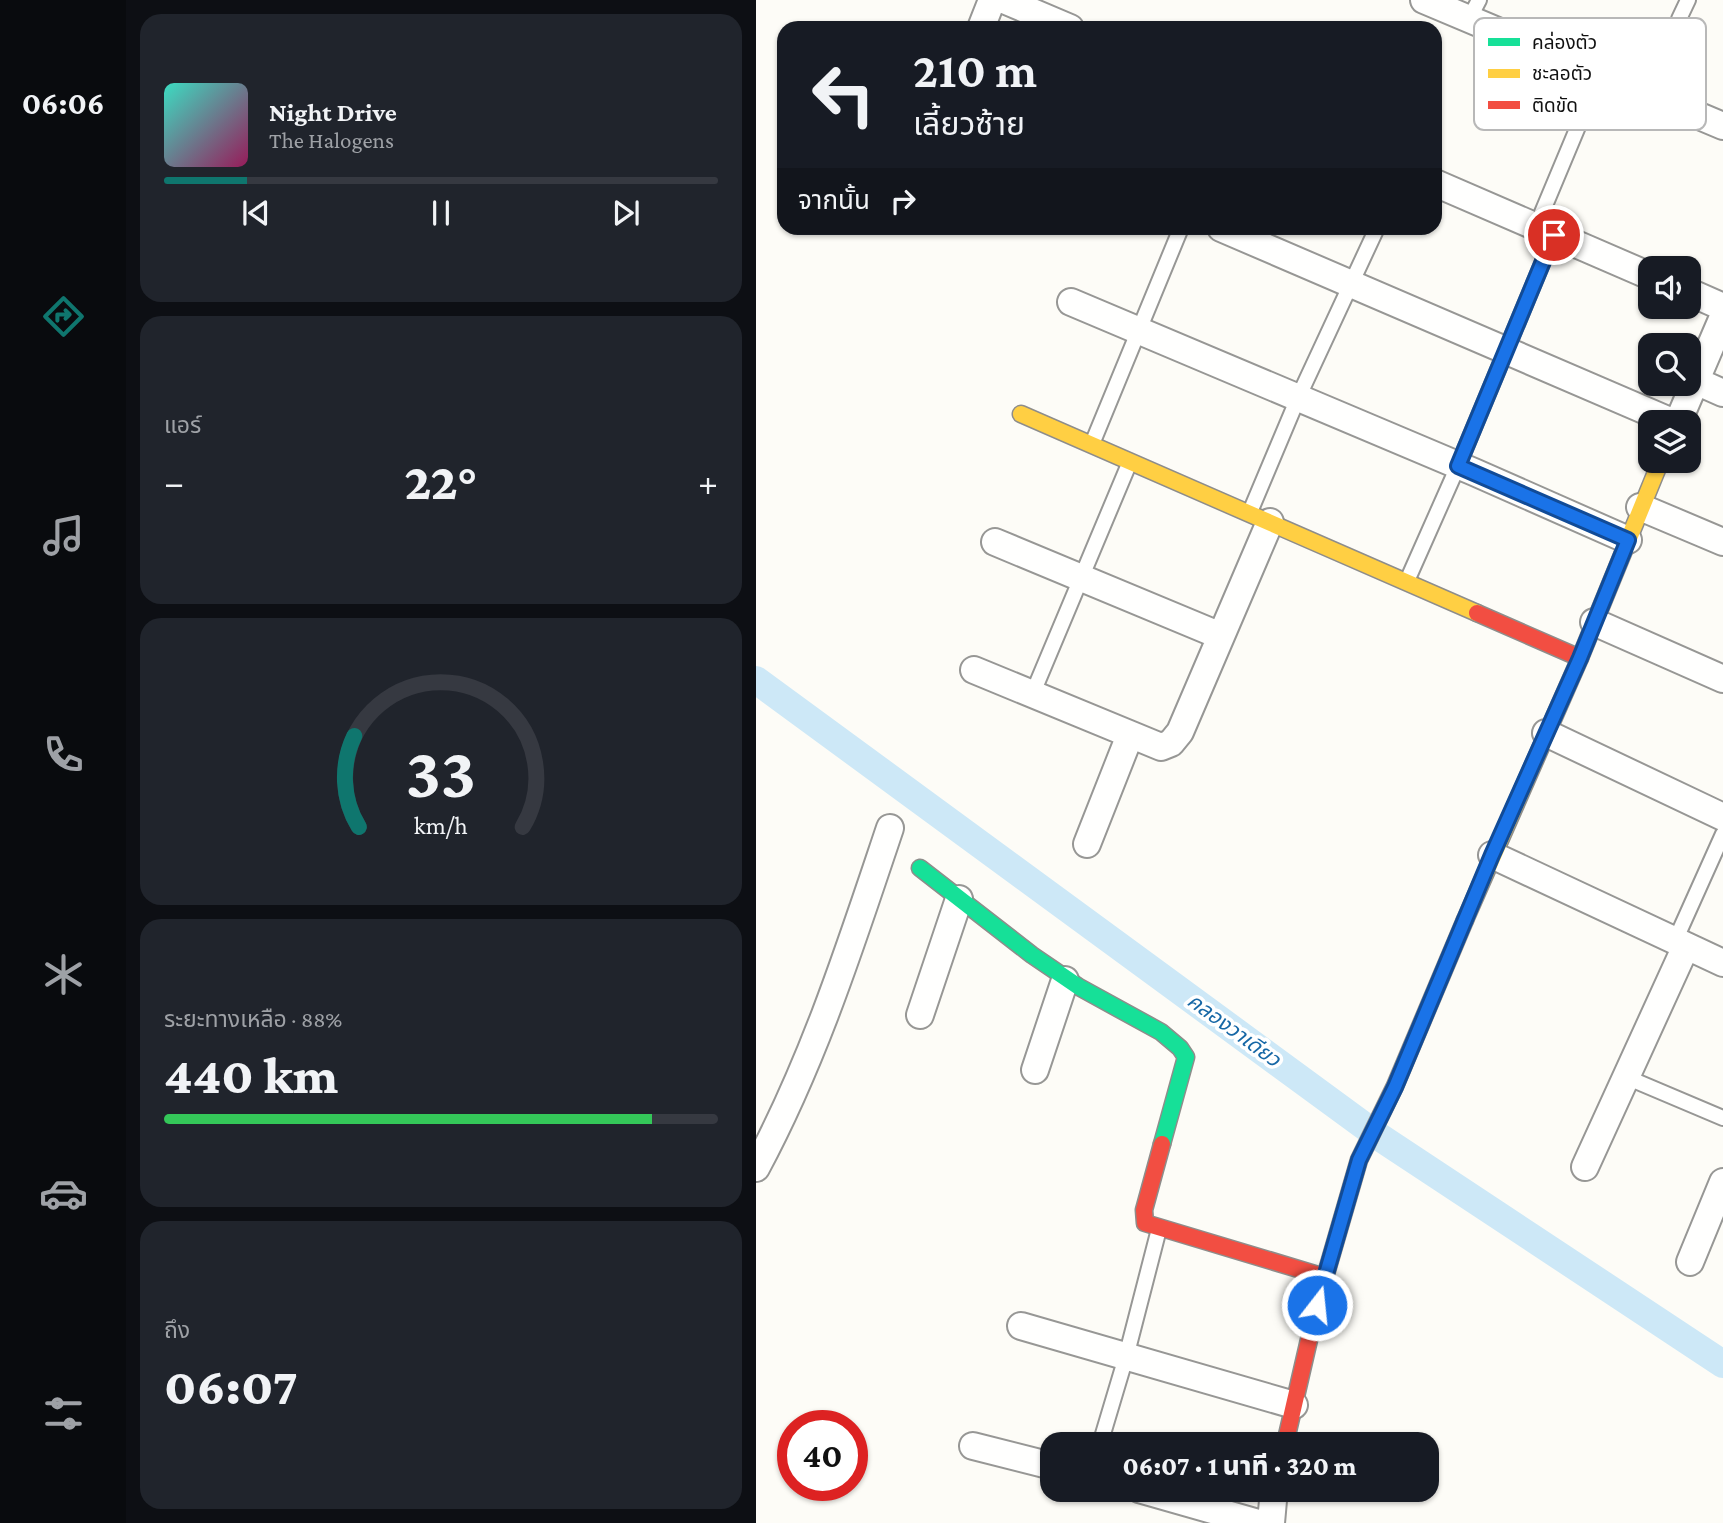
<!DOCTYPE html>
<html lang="th">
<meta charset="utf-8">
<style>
:root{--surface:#171b24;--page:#20242c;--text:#f1f3f6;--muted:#9ea1a6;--line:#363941;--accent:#0f766e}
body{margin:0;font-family:"Crimson Pro","Noto Sans Thai",serif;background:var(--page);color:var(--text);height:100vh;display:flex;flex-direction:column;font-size:26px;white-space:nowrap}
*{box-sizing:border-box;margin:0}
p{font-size:23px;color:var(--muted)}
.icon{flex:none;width:38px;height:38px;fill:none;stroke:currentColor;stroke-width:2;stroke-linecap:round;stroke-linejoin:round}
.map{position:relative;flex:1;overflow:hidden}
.sheet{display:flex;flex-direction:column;gap:14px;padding:14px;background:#0d0f14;width:630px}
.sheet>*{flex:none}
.guide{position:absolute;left:21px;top:21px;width:665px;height:214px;border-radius:21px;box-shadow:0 2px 5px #0004;background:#171b24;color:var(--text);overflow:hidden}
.fabs{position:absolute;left:882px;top:256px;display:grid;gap:14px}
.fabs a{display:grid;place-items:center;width:63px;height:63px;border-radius:14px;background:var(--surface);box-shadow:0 2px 5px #0004;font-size:35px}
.speed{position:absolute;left:21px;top:1410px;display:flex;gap:14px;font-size:35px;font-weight:700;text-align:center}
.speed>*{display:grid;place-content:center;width:91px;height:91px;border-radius:50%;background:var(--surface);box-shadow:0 2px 5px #0004;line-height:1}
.speed .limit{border:10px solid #d22;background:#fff;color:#111}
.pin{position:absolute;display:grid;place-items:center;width:60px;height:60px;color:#fff;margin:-30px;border:4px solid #fff;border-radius:50%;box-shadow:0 2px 7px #0007}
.me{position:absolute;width:77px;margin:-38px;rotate:16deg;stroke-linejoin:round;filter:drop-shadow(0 0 5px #0008)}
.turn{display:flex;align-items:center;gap:24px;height:147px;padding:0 21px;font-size:32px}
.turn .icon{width:91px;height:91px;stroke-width:2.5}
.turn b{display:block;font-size:49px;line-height:60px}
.then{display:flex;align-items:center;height:66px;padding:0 21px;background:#0003;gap:14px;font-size:26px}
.big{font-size:52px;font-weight:800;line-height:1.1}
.sheet .tile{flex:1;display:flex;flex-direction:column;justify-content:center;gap:10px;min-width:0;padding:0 24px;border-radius:21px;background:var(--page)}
.sheet .dial{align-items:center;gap:0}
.dial svg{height:182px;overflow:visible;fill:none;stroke:var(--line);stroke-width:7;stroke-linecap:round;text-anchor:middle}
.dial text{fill:var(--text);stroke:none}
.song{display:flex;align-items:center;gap:21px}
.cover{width:84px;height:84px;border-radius:10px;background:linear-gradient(135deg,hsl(170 70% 55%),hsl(330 70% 35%))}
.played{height:7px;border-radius:4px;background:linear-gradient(90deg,var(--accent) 15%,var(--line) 15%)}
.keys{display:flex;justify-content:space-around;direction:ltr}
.heat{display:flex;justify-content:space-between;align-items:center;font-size:38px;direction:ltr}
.charge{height:10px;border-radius:5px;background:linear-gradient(90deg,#34c759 88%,var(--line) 0)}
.trip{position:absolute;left:284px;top:1432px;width:399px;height:70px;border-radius:21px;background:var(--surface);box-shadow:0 2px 5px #0004;font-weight:800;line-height:70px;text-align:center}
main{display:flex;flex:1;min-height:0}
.dock{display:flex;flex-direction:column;width:126px;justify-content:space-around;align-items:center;background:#090b0e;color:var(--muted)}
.dock .icon{width:49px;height:49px}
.dock .selected{color:var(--accent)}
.dock b{font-size:32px;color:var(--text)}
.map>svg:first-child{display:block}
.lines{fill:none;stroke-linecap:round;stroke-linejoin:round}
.canal{stroke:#cde8f7;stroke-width:28}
.lane-casing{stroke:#979795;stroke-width:18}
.street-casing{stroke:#979795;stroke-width:30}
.fast-casing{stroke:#8e8d8b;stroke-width:19}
.slow-casing{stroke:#8e8d8b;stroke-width:19}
.jam-casing{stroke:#8e8d8b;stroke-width:19}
.lane{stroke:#fffffe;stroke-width:14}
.street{stroke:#fffffe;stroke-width:26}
.fast{stroke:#16e098;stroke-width:16}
.slow{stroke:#ffcf43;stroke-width:16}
.jam{stroke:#f24e42;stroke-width:16}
.route-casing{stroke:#114b97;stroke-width:18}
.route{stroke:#1a73e8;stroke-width:12}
.labels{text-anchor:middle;stroke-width:7;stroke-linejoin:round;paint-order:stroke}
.water-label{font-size:21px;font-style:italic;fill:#1768a6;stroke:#fff}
.key{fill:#fff;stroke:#b8b8b8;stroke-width:2}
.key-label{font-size:19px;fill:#111}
</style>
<main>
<nav class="dock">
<b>06:06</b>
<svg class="icon selected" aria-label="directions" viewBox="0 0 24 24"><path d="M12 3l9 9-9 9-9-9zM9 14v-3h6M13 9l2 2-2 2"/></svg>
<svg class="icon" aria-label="music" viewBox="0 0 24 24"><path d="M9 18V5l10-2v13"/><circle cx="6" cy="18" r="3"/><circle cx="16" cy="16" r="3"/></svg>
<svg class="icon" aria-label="phone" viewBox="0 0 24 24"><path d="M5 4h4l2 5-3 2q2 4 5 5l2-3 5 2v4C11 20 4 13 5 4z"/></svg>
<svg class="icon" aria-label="climate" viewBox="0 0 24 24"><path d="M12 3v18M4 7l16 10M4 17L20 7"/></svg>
<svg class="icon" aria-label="car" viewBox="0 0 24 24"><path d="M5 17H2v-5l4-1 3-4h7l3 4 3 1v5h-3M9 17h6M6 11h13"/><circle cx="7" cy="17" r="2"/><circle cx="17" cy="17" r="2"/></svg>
<svg class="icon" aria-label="filters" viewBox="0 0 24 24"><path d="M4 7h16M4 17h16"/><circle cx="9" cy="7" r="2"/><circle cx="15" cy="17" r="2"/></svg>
</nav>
<section class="sheet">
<div class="tile">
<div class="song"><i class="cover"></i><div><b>Night Drive</b><p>The Halogens</p></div></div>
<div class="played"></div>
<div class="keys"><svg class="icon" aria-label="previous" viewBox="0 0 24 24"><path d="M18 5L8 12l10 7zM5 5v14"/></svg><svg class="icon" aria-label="pause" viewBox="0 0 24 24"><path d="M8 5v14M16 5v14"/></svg><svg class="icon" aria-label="next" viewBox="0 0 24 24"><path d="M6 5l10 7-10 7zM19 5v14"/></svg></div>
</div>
<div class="tile"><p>แอร์</p>
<div class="heat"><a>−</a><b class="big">22°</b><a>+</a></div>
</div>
<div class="tile dial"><svg viewBox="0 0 100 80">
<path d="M14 69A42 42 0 1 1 86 69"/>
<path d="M14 69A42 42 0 0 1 12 29" stroke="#0f766e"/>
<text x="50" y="56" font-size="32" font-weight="700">33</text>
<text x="50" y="72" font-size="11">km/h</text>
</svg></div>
<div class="tile"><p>ระยะทางเหลือ · 88%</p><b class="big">440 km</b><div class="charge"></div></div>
<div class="tile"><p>ถึง</p><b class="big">06:07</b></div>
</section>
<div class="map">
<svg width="967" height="1523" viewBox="0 0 967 1523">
<rect width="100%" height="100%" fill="#fdfcf7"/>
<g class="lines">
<path class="canal" d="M0,680l622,456 345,228"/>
<g class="lane-casing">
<path id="lane" d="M713,19l10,-19
M923,19l9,-19
M780,227l64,-153
M336,444l89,-216
M494,512l48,-114 79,-170
M651,581l51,-115 96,-231
M276,695l97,-231
M919,941l48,-107
M870,1077l97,41
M344,1444l26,-87 33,-128"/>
</g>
<g class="street-casing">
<path id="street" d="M248,0l66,28
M668,0l299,126
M225,28l11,-28
M679,183l215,93
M465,228l451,194
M933,292l34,15
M315,302l403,170 154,68
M940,381l27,12
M922,422l45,-105
M884,507l83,35
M239,542l226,94
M838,622l129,57
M218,670l187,77 10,-4 9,-11 90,-210
M790,733l177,84
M331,844l43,-109
M736,855l231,108
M164,1015l39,-116
M279,1070l30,-90
M829,1167l101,-221
M0,1168c58,-108 95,-224 134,-340
M934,1262l33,-80
M265,1326l273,79
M217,1446l79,20
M383,1489l119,34
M515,1523l3,-34"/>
</g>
<g class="fast-casing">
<path id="fast" d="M164,868l112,87 47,32 82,45 19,16 6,9 -24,87"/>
</g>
<g class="slow-casing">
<path id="slow" d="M265,414l456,199
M709,920l115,-262 81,-198"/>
</g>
<g class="jam-casing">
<path id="jam" d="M721,613l103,45
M406,1144l-18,66 1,13 180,54
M529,1444l32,-139 42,-145 36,-74 70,-166"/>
</g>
<use href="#lane" class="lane"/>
<use href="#street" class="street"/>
<use href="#fast" class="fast"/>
<use href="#slow" class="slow"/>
<use href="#jam" class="jam"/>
</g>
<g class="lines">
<g class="route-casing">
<path id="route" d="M561,1305l42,-145 36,-73 97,-232 88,-197 48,-118 -170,-74 96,-231"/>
</g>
<use href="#route" class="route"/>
</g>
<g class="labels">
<g class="water-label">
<text transform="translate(478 1030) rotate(36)" y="7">คลองวาเดียว</text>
</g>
</g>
<rect x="718" y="18" width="232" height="112" rx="10" class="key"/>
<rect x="732" y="38" width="32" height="8" fill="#16e098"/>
<rect x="732" y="69" width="32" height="9" fill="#ffcf43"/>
<rect x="732" y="101" width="32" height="8" fill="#f24e42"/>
<g class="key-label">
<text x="776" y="49">คล่องตัว</text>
<text x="776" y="80">ชะลอตัว</text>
<text x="776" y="112">ติดขัด</text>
</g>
</svg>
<div class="fabs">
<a><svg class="icon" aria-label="sound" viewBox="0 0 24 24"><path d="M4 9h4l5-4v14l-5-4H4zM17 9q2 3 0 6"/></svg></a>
<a><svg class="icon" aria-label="search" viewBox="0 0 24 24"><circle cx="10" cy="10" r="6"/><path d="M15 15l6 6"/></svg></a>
<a><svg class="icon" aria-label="layers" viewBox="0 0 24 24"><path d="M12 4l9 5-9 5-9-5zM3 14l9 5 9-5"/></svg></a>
</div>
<div class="speed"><div class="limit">40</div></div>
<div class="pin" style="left:798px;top:235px;background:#d93025"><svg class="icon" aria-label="arrive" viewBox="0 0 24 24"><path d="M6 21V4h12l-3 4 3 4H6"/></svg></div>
<svg class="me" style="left:561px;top:1305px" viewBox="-20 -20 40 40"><circle r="17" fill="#1a73e8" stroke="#fff" stroke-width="3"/><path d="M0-11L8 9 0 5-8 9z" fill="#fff"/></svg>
<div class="trip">06:07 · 1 นาที · 320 m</div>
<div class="guide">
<div class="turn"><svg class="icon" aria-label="left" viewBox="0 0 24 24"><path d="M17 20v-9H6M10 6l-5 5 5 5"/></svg><div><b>210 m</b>เลี้ยวซ้าย</div></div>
<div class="then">จากนั้น<svg class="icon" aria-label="right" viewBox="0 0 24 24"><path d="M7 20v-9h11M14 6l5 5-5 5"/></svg></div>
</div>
</div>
</main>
